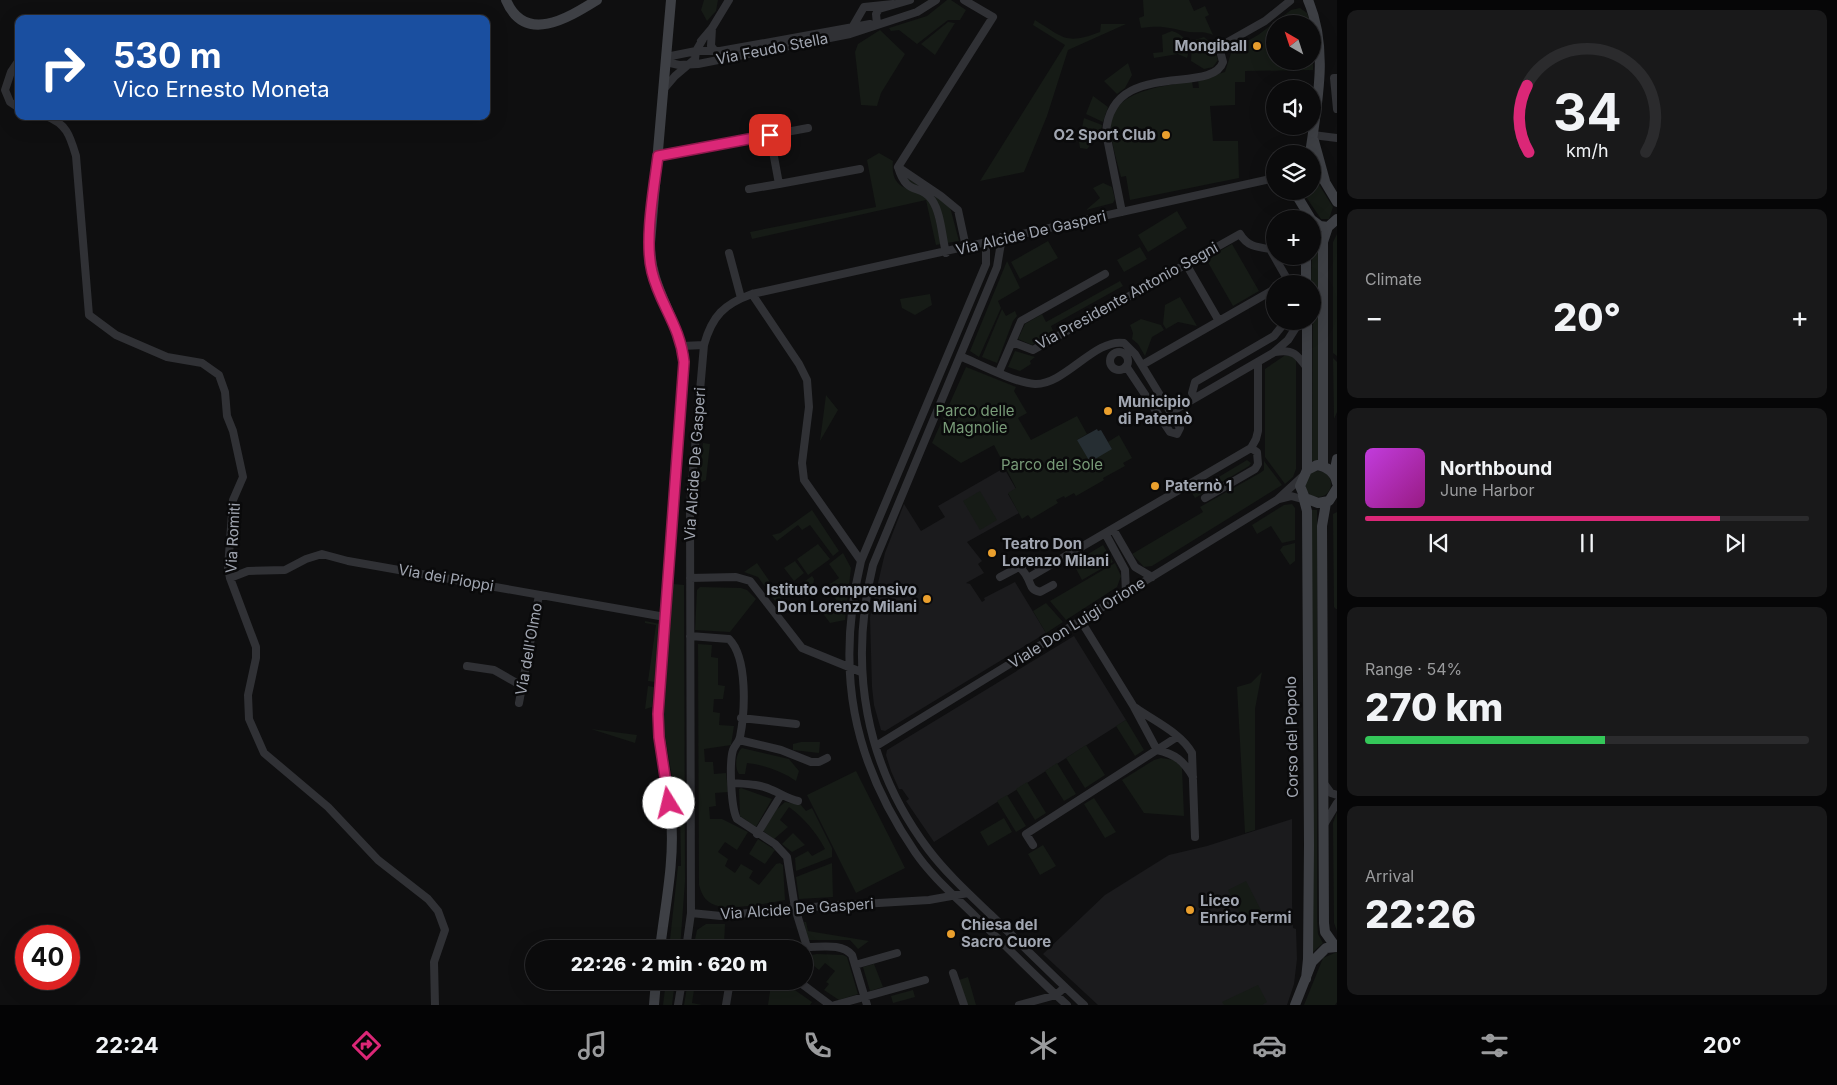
<!DOCTYPE html>
<meta charset="utf-8">
<style>
:root{--surface:#0b0b0c;--page:#19191a;--text:#f1f3f6;--muted:#9a9b9d;--line:#2b2b2d;--accent:#db2777}
body{margin:0;font-family:Inter,sans-serif;background:var(--page);color:var(--text);height:100vh;display:flex;flex-direction:column;font-size:19px;white-space:nowrap}
*{box-sizing:border-box;margin:0}
p{font-size:16px;color:var(--muted)}
.icon{flex:none;width:28px;height:28px;fill:none;stroke:currentColor;stroke-width:2;stroke-linecap:round;stroke-linejoin:round}
.map{position:relative;flex:1;overflow:hidden}
.sheet{display:flex;flex-direction:column;gap:10px;padding:10px;background:#060607;width:500px}
.sheet>*{flex:none}
.top-card{position:absolute;left:15px;top:15px;width:475px;height:105px;border-radius:10px;box-shadow:0 5px 20px #0002,0 0 0 1px var(--line);background:#1a4fa0;color:#fff;overflow:hidden}
.needle{width:32px;rotate:321deg}
.tools{position:absolute;left:1266px;top:15px;display:grid;gap:10px}
.tools a{display:grid;place-items:center;width:55px;height:55px;border-radius:50%;background:var(--surface);box-shadow:0 5px 20px #0002,0 0 0 1px var(--line);font-size:25px}
.speed{position:absolute;left:15px;top:925px;display:flex;gap:10px;font-size:25px;font-weight:700;text-align:center}
.speed>*{display:grid;place-content:center;width:65px;height:65px;border-radius:50%;background:var(--surface);box-shadow:0 5px 20px #0002,0 0 0 1px var(--line);line-height:1}
.speed .limit{border:8px solid #d22;background:#fff;color:#111}
.pin{position:absolute;display:grid;place-items:center;width:42px;height:42px;color:#fff;margin:-21px;border-radius:10px;box-shadow:0 2px 8px #0006}
.me{position:absolute;width:55px;margin:-28px;rotate:351deg;stroke-linejoin:round;filter:drop-shadow(0 0 4px #0008)}
.turn{display:flex;align-items:center;gap:18px;height:105px;padding:0 15px;font-size:22px}
.turn .icon{width:65px;height:65px;stroke-width:2.5}
.turn b{display:block;font-size:35px;line-height:42px}
.big{font-size:38px;font-weight:800;line-height:1.1}
.sheet .tile{flex:1;display:flex;flex-direction:column;justify-content:center;gap:8px;min-width:0;padding:0 18px;border-radius:10px;background:var(--page)}
.sheet .dial{align-items:center;gap:0}
.dial svg{height:130px;overflow:visible;fill:none;stroke:var(--line);stroke-width:7;stroke-linecap:round;text-anchor:middle}
.dial text{fill:var(--text);stroke:none}
.song{display:flex;align-items:center;gap:15px}
.cover{width:60px;height:60px;border-radius:8px;background:linear-gradient(135deg,hsl(290 70% 55%),hsl(310 70% 35%))}
.played{height:5px;border-radius:2px;background:linear-gradient(90deg,var(--accent) 80%,var(--line) 80%)}
.keys{display:flex;justify-content:space-around;direction:ltr}
.heat{display:flex;justify-content:space-between;align-items:center;font-size:28px;direction:ltr}
.charge{height:8px;border-radius:4px;background:linear-gradient(90deg,#34c759 54%,var(--line) 0)}
.trip{position:absolute;left:525px;top:940px;width:288px;height:50px;border-radius:25px;background:var(--surface);box-shadow:0 5px 20px #0002,0 0 0 1px var(--line);font-weight:800;line-height:50px;text-align:center}
.tabs{display:flex;height:80px;justify-content:space-around;align-items:center;background:#040405;color:var(--muted)}
.tabs .icon{width:35px;height:35px}
.tabs .active{color:var(--accent)}
.tabs b{font-size:22px;color:var(--text)}
main{display:flex;flex:1;min-height:0}
.map>svg:first-child{display:block}
.built{fill:#1b1b1d}
.green{fill:#161b16}
.water{fill:#262e33}
.lines{fill:none;stroke-linecap:round;stroke-linejoin:round}
.street{stroke:#303135;stroke-width:8}
.secondary{stroke:#3e4045;stroke-width:10}
.route-casing{stroke:#8e194d;stroke-width:12}
.route{stroke:#db2777;stroke-width:9}
.poi-dot{fill:#ea9f2d;stroke:#0a0a0b;stroke-width:2}
.labels{text-anchor:middle;stroke-width:5;stroke-linejoin:round;paint-order:stroke}
.poi-label{font-size:15px;font-weight:bold;fill:#a1a6b1;stroke:#0a0a0b;text-anchor:start}
.street-label{font-size:15px;fill:#a1a6b1;stroke:#0a0a0b}
.park-label{font-size:15px;fill:#789b78;stroke:#0a0a0b}
</style>
<main>
<div class="map">
<svg width="1337" height="1005" viewBox="0 0 1337 1005">
<rect width="100%" height="100%" fill="#0f0f10"/>
<path class="built" d="M1004,468l12,21 -8,5 11,19 -52,29 15,19 -4,3 6,9 -18,10 4,1 12,18 3,-2 -1,-2 31,-16 31,51 -161,98 -4,-1 -7,-25 -2,-18 -2,-70 15,-64 19,-49 17,27 24,-14 -7,-11z
M1074,636l52,84 -192,122 -28,-41 3,-2 -7,-10h-3l-8,-18 -5,-16 1,-5z
M1292,819v84l1,25 3,1 1,30 -3,25 -7,21h-189l-55,-51 62,-59 64,-40 38,-9z"/>
<path class="green" d="M704,0h14l-2,11 -9,10 -6,-11z
M947,0h4l15,10 -6,10h-12l-31,24 -18,-14 -8,1 -2,-3 38,-12z
M1143,0h46l5,11 11,-5 4,9 -4,2 8,18c-9,-4 -15,-2 -24,-3 -20,-4 -26,-7 -48,-4l-2,-10 5,-2z
M1300,8l7,5 4,11h-36v37h37l1,-30v39l-68,1v11h-10v23l-25,1 3,35h25l1,37 -109,22 -4,-24 -5,1c-4,-15 -9,-31 -10,-46 -3,-42 53,-44 81,-50l1,7h6l-1,-8 27,-8 7,-22 26,-15 33,-25z
M1035,20c29,18 31,25 65,12l1,-8h25l-58,26 -21,66 -23,56 -44,9 85,-136 -32,-20z
M948,22l7,1 -20,32 -14,-11z
M880,30l25,24 -24,39 -4,13 -16,-1 -6,-53 3,-8z
M1172,31c13,4 20,14 15,27l-9,-4 -24,4 -1,-5 10,-1 -1,-17z
M1204,37l9,8 5,15 -5,7 -9,2 -13,-8 1,-20z
M1128,63l4,12 -7,13 -8,6 -13,-13z
M1093,96l15,11 -5,15 -17,-8z
M1084,118l18,7 -1,9 -14,15 -7,-1 -1,-6z
M879,153l14,8c-3,30 17,26 35,37l6,14 7,32 -5,1 -10,-45 -174,39 -2,-7 126,-25 -9,-47z
M1313,175l20,32 -4,12h-8l-19,-28h10z
M905,178l9,2 36,27 9,34 -12,2 -7,-32 -22,-23z
M1103,183l9,4 3,12 -2,4 -27,7 14,-12 -7,-10z
M1177,211l10,17 -39,24 -10,-17z
M1313,227l9,4 -4,22v38h-5l-2,-7z
M1337,234v122l-4,-3v-111z
M1048,241l10,17 -38,21 -9,-17z
M1232,244l27,47 -26,15 -27,-47z
M1140,247l7,12 -23,13 -7,-12z
M1007,261l13,27 -22,13 3,7 -22,49 -9,-6z
M1120,281l3,5 -72,40 3,7 -22,12 -14,-6 7,-15 17,-10 4,8z
M1313,293l5,1v166l-6,1z
M930,294l2,11 -17,10 -13,-7 -2,-9z
M1180,297l17,29 -19,-4 -12,7 -3,-5 2,-19z
M1002,309l4,7 9,-5 2,5 -4,5 -16,42 -15,-6z
M1141,319l20,6 3,5 -12,7 -7,19 -7,-12 -6,-5 1,-6 -3,-8z
M1015,351l20,6 -5,4 1,3 -11,7 -12,-4z
M1291,355l5,5v109l-3,8 -8,7 -20,-27v-88l19,-13z
M1333,358l4,4v50l-3,7z
M966,367l50,20 -2,4 13,22 -9,5 13,22 46,-24 10,18 -10,6 35,9 -4,-7 11,-7 13,23 -9,5 2,3 -22,12 1,2 -28,16 -2,-3 -9,5 -1,-2 -8,4 2,3 -27,16 -3,-4 -6,4 -14,-26 8,-5 -22,-43 -33,18 -29,-20z
M826,395l12,15 -18,31z
M703,443l7,1 -4,36 -8,4z
M1247,460l4,3 -2,3 -54,32 -3,-5z
M1264,461l18,24 -130,81 -8,1 -12,-13 71,-42 -3,-5 60,-34 4,-3z
M1305 484a13 13 0 1 1 26 0a13 13 0 1 1-26 0Z
M980,491l17,29 -17,10 -17,-29z
M1292,504l3,4v32l-13,3 -11,-17 -14,8 -5,-9 32,-20z
M812,510l27,41 -6,5 -23,-31 -8,5 -4,-5 -21,16 -5,-6 8,-2z
M1310,510h7v411l1,13 5,9 -10,9z
M1337,512v97h-1l-2,-2 -1,-93z
M1295,543v18l-5,4 -10,-15 3,-4z
M818,544l12,15 -22,16 -11,-16z
M1103,545l10,17 -31,18 -9,-17z
M843,553l8,15 -6,52 -15,3 -8,-11 15,-11 -10,-15 12,-8 -10,-14z
M795,561l9,12 -10,8 -10,-13z
M757,563l26,38 -5,4 -20,-28 -14,-5z
M1115,563l6,13 -4,11 -51,33 -16,-19z
M812,576l2,3 -2,14 -7,5 -8,-11z
M673,584l11,1 1,296 -5,68h-11l9,-83h3l-1,-54 -2,-1 -15,-86z
M700,587l41,1 6,2 9,9 -26,33 -35,-2 2,-40z
M1046,603l17,19 -17,11 -13,-22z
M645,621l15,3 -5,58 -7,-1 8,-56 -11,-2z
M698,644l14,1 -1,12 7,1v27l7,1 -2,13h-9l-1,13 7,1 -1,12 15,1 -3,19 -27,4 1,13h8l1,12 12,-1 2,19 -13,1 1,13 -7,1 1,12h12l26,13 -11,18 -12,-8 -7,10 10,7 -3,7 10,7 6,-9 12,7 -4,7 10,7 17,-21 4,-1 3,2 2,35c-16,3 -63,13 -76,2 -6,-4 -8,-11 -10,-17z
M1262,672l-7,37v121l-10,3 -8,-146 14,-4z
M648,686l6,1 -2,20 -7,2z
M1126,720l18,30 -9,6 -19,-30z
M591,729l46,6 -2,8z
M801,742h19l-1,11 -26,-3v-6z
M1086,745l19,30 -20,13 -19,-30z
M742,748l47,11 10,12 -3,10c-14,-10 -31,-16 -49,-18l-2,11h-6c-5,-7 -3,-21 3,-26z
M1161,758l13,2 8,8 2,48 -40,-3 -22,-33 32,-20z
M1057,763l19,31 -12,7 -19,-30z
M856,771l49,97 -49,25 -49,-98z
M1027,782l19,31 -11,7 -19,-31z
M741,788l31,11 -16,28 -16,-11 -1,-27z
M1007,795l19,31 -10,6 -19,-31z
M1094,798l22,34 -11,6 -21,-34z
M785,802l16,3 5,6 6,-3 20,40v9l-36,14 -1,-13 13,-7 4,5 13,-7c-9,-17 -21,-31 -36,-42l-9,13 8,7 -14,12 -11,-8 13,-21z
M1337,812v119l-3,-8 -1,-100z
M1004,818l8,14 -24,14 -8,-14z
M793,833l12,12 -13,7 -10,-8z
M758,839l17,11 -10,14 -16,-10z
M1043,845l13,21 -16,9 -12,-21z
M832,863l1,34 -34,2 -3,-22z
M1246,881l17,33 -18,9 -17,-33z
M804,922h2l2,9 61,10 -11,8 -8,-9h-42z
M706,924h19l-1,21h-11l-1,4h-19l4,-19z
M1337,952v50l-2,3h-31l19,-47z
M817,954l26,1 4,2 11,37 -19,6 -15,-10 5,-6 -3,-2 9,-11 -10,-8 -6,7 -10,-8 -5,7v-5l7,-9z
M874,964l9,23 -13,4 -7,-24z
M968,977l8,28h-9l-8,-25z
M666,981h9l-3,24h-9z
M688,981h15l-1,10 -8,-1 -2,13 10,2h-18z
M753,981h29l30,21 -2,3h-42l3,-21z
M1258,985l9,17 -5,3h-38l-2,-3z
M913,990l2,7 -22,6 -2,-7z"/>
<path class="water" d="M1097,429l1,2 3,-1 11,19 -22,13 -13,-22z"/>
<g class="lines">
<path class="street" d="M877,24l-1,-10 3,-5 31,-9
M853,26l11,-19 29,-3
M712,28l-1,18 4,5
M701,41l11,-13 17,-28
M666,57l30,-6h24l150,-27
M19,60l-8,12 -6,18 5,12 9,6
M666,62l13,3 19,-1 152,-30 67,-22 19,-12
M1337,78h-3l3,31
M663,90l12,-14 20,-17 1,-8 7,-12
M46,116c21,8 24,20 30,40l13,159 27,20 51,22 35,6 17,12 6,17 2,24 6,15 10,46 -10,23 -5,68 2,10 26,69v11l-8,37 1,24 15,34 64,54 50,53 50,39 10,12 7,19 -11,32 1,43
M770,135l9,49 81,-15
M1313,135l24,3
M657,156l151,-28
M898,167l43,29 17,14 8,37
M749,189l30,-5
M1122,212l-16,-79c5,-76 106,-37 117,-71l-4,-15 46,-26 25,-20
M1002,237l-5,30 -124,298c-25,102 -8,200 55,284 18,24 41,45 63,66 31,30 61,60 93,90
M986,242v22l-125,297c-26,109 -9,199 54,291 17,25 41,45 62,66 30,29 59,59 90,87
M729,253l12,45
M946,253c-4,-16 -5,-40 -14,-53 -12,-17 -25,-3 -34,-33l95,-150 -29,-17
M1186,264l33,57
M752,294l47,70 8,16 2,27 -7,56 2,17 57,81
M1012,342l21,8 207,-116c7,12 16,13 30,15l16,28v7
M682,346l22,-1
M1275,352c18,-3 22,2 32,16
M1110 361a9 9 0 1 1 18 0a9 9 0 1 1-18 0Z
M960,356c19,8 55,27 75,28 30,1 60,-46 89,-41l11,11 45,74 -3,6 -7,-2 -44,-66
M1142,365l133,-76
M999,372l22,-51 84,-47
M1195,398l-3,-5 3,-11 79,-46 12,-15
M1171,412l102,-59 15,-13 12,-19
M1205,498l50,-29 3,-5 -1,-12 -6,-4
M1279,499l12,-3 15,4
M1113,529l22,38 17,10
M1105,533l20,37 1,23
M1020,567c2,3 6,7 7,10 5,8 2,12 13,15l13,-7
M1000,577l34,-18 6,12
M230,578l18,-7 37,-1 21,-11 16,-5 26,7 317,56
M690,578l46,-1 14,4 52,67 59,24
M1028,578l223,-130 5,-9 2,-8v-69
M1081,621l53,86 23,43c18,4 27,11 36,27
M690,636l39,3c19,19 16,73 11,98 -1,5 -5,8 -7,13 -4,13 -2,58 4,69l38,25 12,13 8,51 12,39c15,0 35,-4 45,8l15,50
M467,666l27,4 28,16
M519,703l20,-108
M1136,708c18,13 45,25 56,45l3,84
M741,718l55,6
M739,740l42,10 30,12h8l8,-4
M876,746l401,-246 25,-23
M1323,782l8,11 6,2
M732,783c14,1 28,1 40,7 10,4 16,9 26,11
M1325,823l12,-20
M757,834l24,-39
M1033,845l-7,-11 151,-97
M968,893l-39,7 -134,8 -74,8 -30,-3 -1,-408 14,-160c8,-29 20,-41 48,-51l523,-116
M686,949l5,-36
M855,965l42,-12
M953,973l11,32
M798,981l32,24
M678,1005l4,-24
M726,1005l4,-24
M835,1005l90,-25
M1019,1005l37,-10 9,-8"/>
<path class="secondary" d="M506,0c19,45 62,18 91,0
M1308,0c21,49 9,103 2,154
M1314,141l11,40
M1312,169l7,3 18,30
M1294,191l17,28
M1312,220l8,6 8,1 9,-8
M1306,256v28
M1307,321v149
M1323,466v-224l5,-15
M1334,474l3,-15
M1337,483c-2,-11 -9,-16 -20,-18l-10,5 -7,16 5,12 13,5 11,-2 8,-13
M1303,496l4,15 2,334 -1,114 -2,20
M1326,503l-4,23 2,397 1,9 10,14
M660,949c5,-43 15,-89 11,-131 -3,-35 -12,-69 -13,-104l26,-352c-5,-44 -35,-74 -34,-119l21,-243
M654,1005l2,-24
M1295,1005l17,-43 14,-14 11,-1"/>
</g>
<g class="lines">
<g class="route-casing">
<path id="route" d="M669,803l-10,-66 -1,-23 26,-352c-4,-37 -24,-57 -32,-90 -8,-31 2,-84 6,-116l112,-21"/>
</g>
<use href="#route" class="route"/>
</g>
<g class="poi-dot">
<circle cx="1257" cy="46" r="5"/>
<circle cx="1166" cy="135" r="5"/>
<circle cx="1108" cy="411" r="5"/>
<circle cx="1155" cy="486" r="5"/>
<circle cx="992" cy="553" r="5"/>
<circle cx="927" cy="599" r="5"/>
<circle cx="1190" cy="910" r="5"/>
<circle cx="951" cy="934" r="5"/>
</g>
<g class="labels">
<g class="poi-label">
<text x="1247" y="51" text-anchor="end">Mongiball</text>
<text x="1156" y="140" text-anchor="end">O2 Sport Club</text>
<text x="1118" y="407">Municipio<tspan x="1118" dy="17">di Paternò</tspan></text>
<text x="1165" y="491">Paternò 1</text>
<text x="1002" y="549">Teatro Don<tspan x="1002" dy="17">Lorenzo Milani</tspan></text>
<text x="917" y="595" text-anchor="end">Istituto comprensivo<tspan x="917" dy="17">Don Lorenzo Milani</tspan></text>
<text x="1200" y="906">Liceo<tspan x="1200" dy="17">Enrico Fermi</tspan></text>
<text x="961" y="930">Chiesa del<tspan x="961" dy="17">Sacro Cuore</tspan></text>
</g>
<g class="street-label">
<text transform="translate(772 49) rotate(-11)" y="5">Via Feudo Stella</text>
<text transform="translate(1031 233) rotate(-13)" y="5">Via Alcide De Gasperi</text>
<text transform="translate(1127 296) rotate(-29)" y="5">Via Presidente Antonio Segni</text>
<text transform="translate(695 464) rotate(-86)" y="5">Via Alcide De Gasperi</text>
<text transform="translate(233 538) rotate(-87)" y="5">Via Romiti</text>
<text transform="translate(446 578) rotate(10)" y="5">Via dei Pioppi</text>
<text transform="translate(1077 623) rotate(-32)" y="5">Viale Don Luigi Orione</text>
<text transform="translate(529 649) rotate(-80)" y="5">Via dell'Olmo</text>
<text transform="translate(1292 737) rotate(-91)" y="5">Corso del Popolo</text>
<text transform="translate(797 909) rotate(-4)" y="5">Via Alcide De Gasperi</text>
</g>
<g class="park-label">
<text x="975" y="416">Parco delle<tspan x="975" dy="17">Magnolie</tspan></text>
<text x="1052" y="470">Parco del Sole</text>
</g>
</g>
</svg>
<div class="tools">
<a><svg class="needle" viewBox="-14 -14 28 28"><path d="M0-13l5 13h-10z" fill="#e53935"/><path d="M0 13l5-13h-10z" fill="#9a9b9d"/></svg></a>
<a><svg class="icon" aria-label="sound" viewBox="0 0 24 24"><path d="M4 9h4l5-4v14l-5-4H4zM17 9q2 3 0 6"/></svg></a>
<a><svg class="icon" aria-label="layers" viewBox="0 0 24 24"><path d="M12 4l9 5-9 5-9-5zM3 14l9 5 9-5"/></svg></a>
<a>+</a>
<a>−</a>
</div>
<div class="speed"><div class="limit">40</div></div>
<div class="pin" style="left:770px;top:135px;background:#d93025"><svg class="icon" aria-label="arrive" viewBox="0 0 24 24"><path d="M6 21V4h12l-3 4 3 4H6"/></svg></div>
<svg class="me" style="left:669px;top:803px" viewBox="-20 -20 40 40"><circle r="19" fill="#fff"/><path d="M0-13L10 11 0 6-10 11z" fill="#db2777"/></svg>
<div class="trip">22:26 · 2 min · 620 m</div>
<div class="top-card">
<div class="turn"><svg class="icon" aria-label="right" viewBox="0 0 24 24"><path d="M7 20v-9h11M14 6l5 5-5 5"/></svg><div><b>530 m</b>Vico Ernesto Moneta</div></div>
</div>
</div>
<section class="sheet">
<div class="tile dial"><svg viewBox="0 0 100 80">
<path d="M14 69A42 42 0 1 1 86 69"/>
<path d="M14 69A42 42 0 0 1 13 28" stroke="#db2777"/>
<text x="50" y="56" font-size="32" font-weight="700">34</text>
<text x="50" y="72" font-size="11">km/h</text>
</svg></div>
<div class="tile"><p>Climate</p>
<div class="heat"><a>−</a><b class="big">20°</b><a>+</a></div>
</div>
<div class="tile">
<div class="song"><i class="cover"></i><div><b>Northbound</b><p>June Harbor</p></div></div>
<div class="played"></div>
<div class="keys"><svg class="icon" aria-label="previous" viewBox="0 0 24 24"><path d="M18 5L8 12l10 7zM5 5v14"/></svg><svg class="icon" aria-label="pause" viewBox="0 0 24 24"><path d="M8 5v14M16 5v14"/></svg><svg class="icon" aria-label="next" viewBox="0 0 24 24"><path d="M6 5l10 7-10 7zM19 5v14"/></svg></div>
</div>
<div class="tile"><p>Range · 54%</p><b class="big">270 km</b><div class="charge"></div></div>
<div class="tile"><p>Arrival</p><b class="big">22:26</b></div>
</section>
</main>
<nav class="tabs">
<b>22:24</b>
<svg class="icon active" aria-label="directions" viewBox="0 0 24 24"><path d="M12 3l9 9-9 9-9-9zM9 14v-3h6M13 9l2 2-2 2"/></svg>
<svg class="icon" aria-label="music" viewBox="0 0 24 24"><path d="M9 18V5l10-2v13"/><circle cx="6" cy="18" r="3"/><circle cx="16" cy="16" r="3"/></svg>
<svg class="icon" aria-label="phone" viewBox="0 0 24 24"><path d="M5 4h4l2 5-3 2q2 4 5 5l2-3 5 2v4C11 20 4 13 5 4z"/></svg>
<svg class="icon" aria-label="climate" viewBox="0 0 24 24"><path d="M12 3v18M4 7l16 10M4 17L20 7"/></svg>
<svg class="icon" aria-label="car" viewBox="0 0 24 24"><path d="M5 17H2v-5l4-1 3-4h7l3 4 3 1v5h-3M9 17h6M6 11h13"/><circle cx="7" cy="17" r="2"/><circle cx="17" cy="17" r="2"/></svg>
<svg class="icon" aria-label="filters" viewBox="0 0 24 24"><path d="M4 7h16M4 17h16"/><circle cx="9" cy="7" r="2"/><circle cx="15" cy="17" r="2"/></svg>
<b>20°</b>
</nav>
